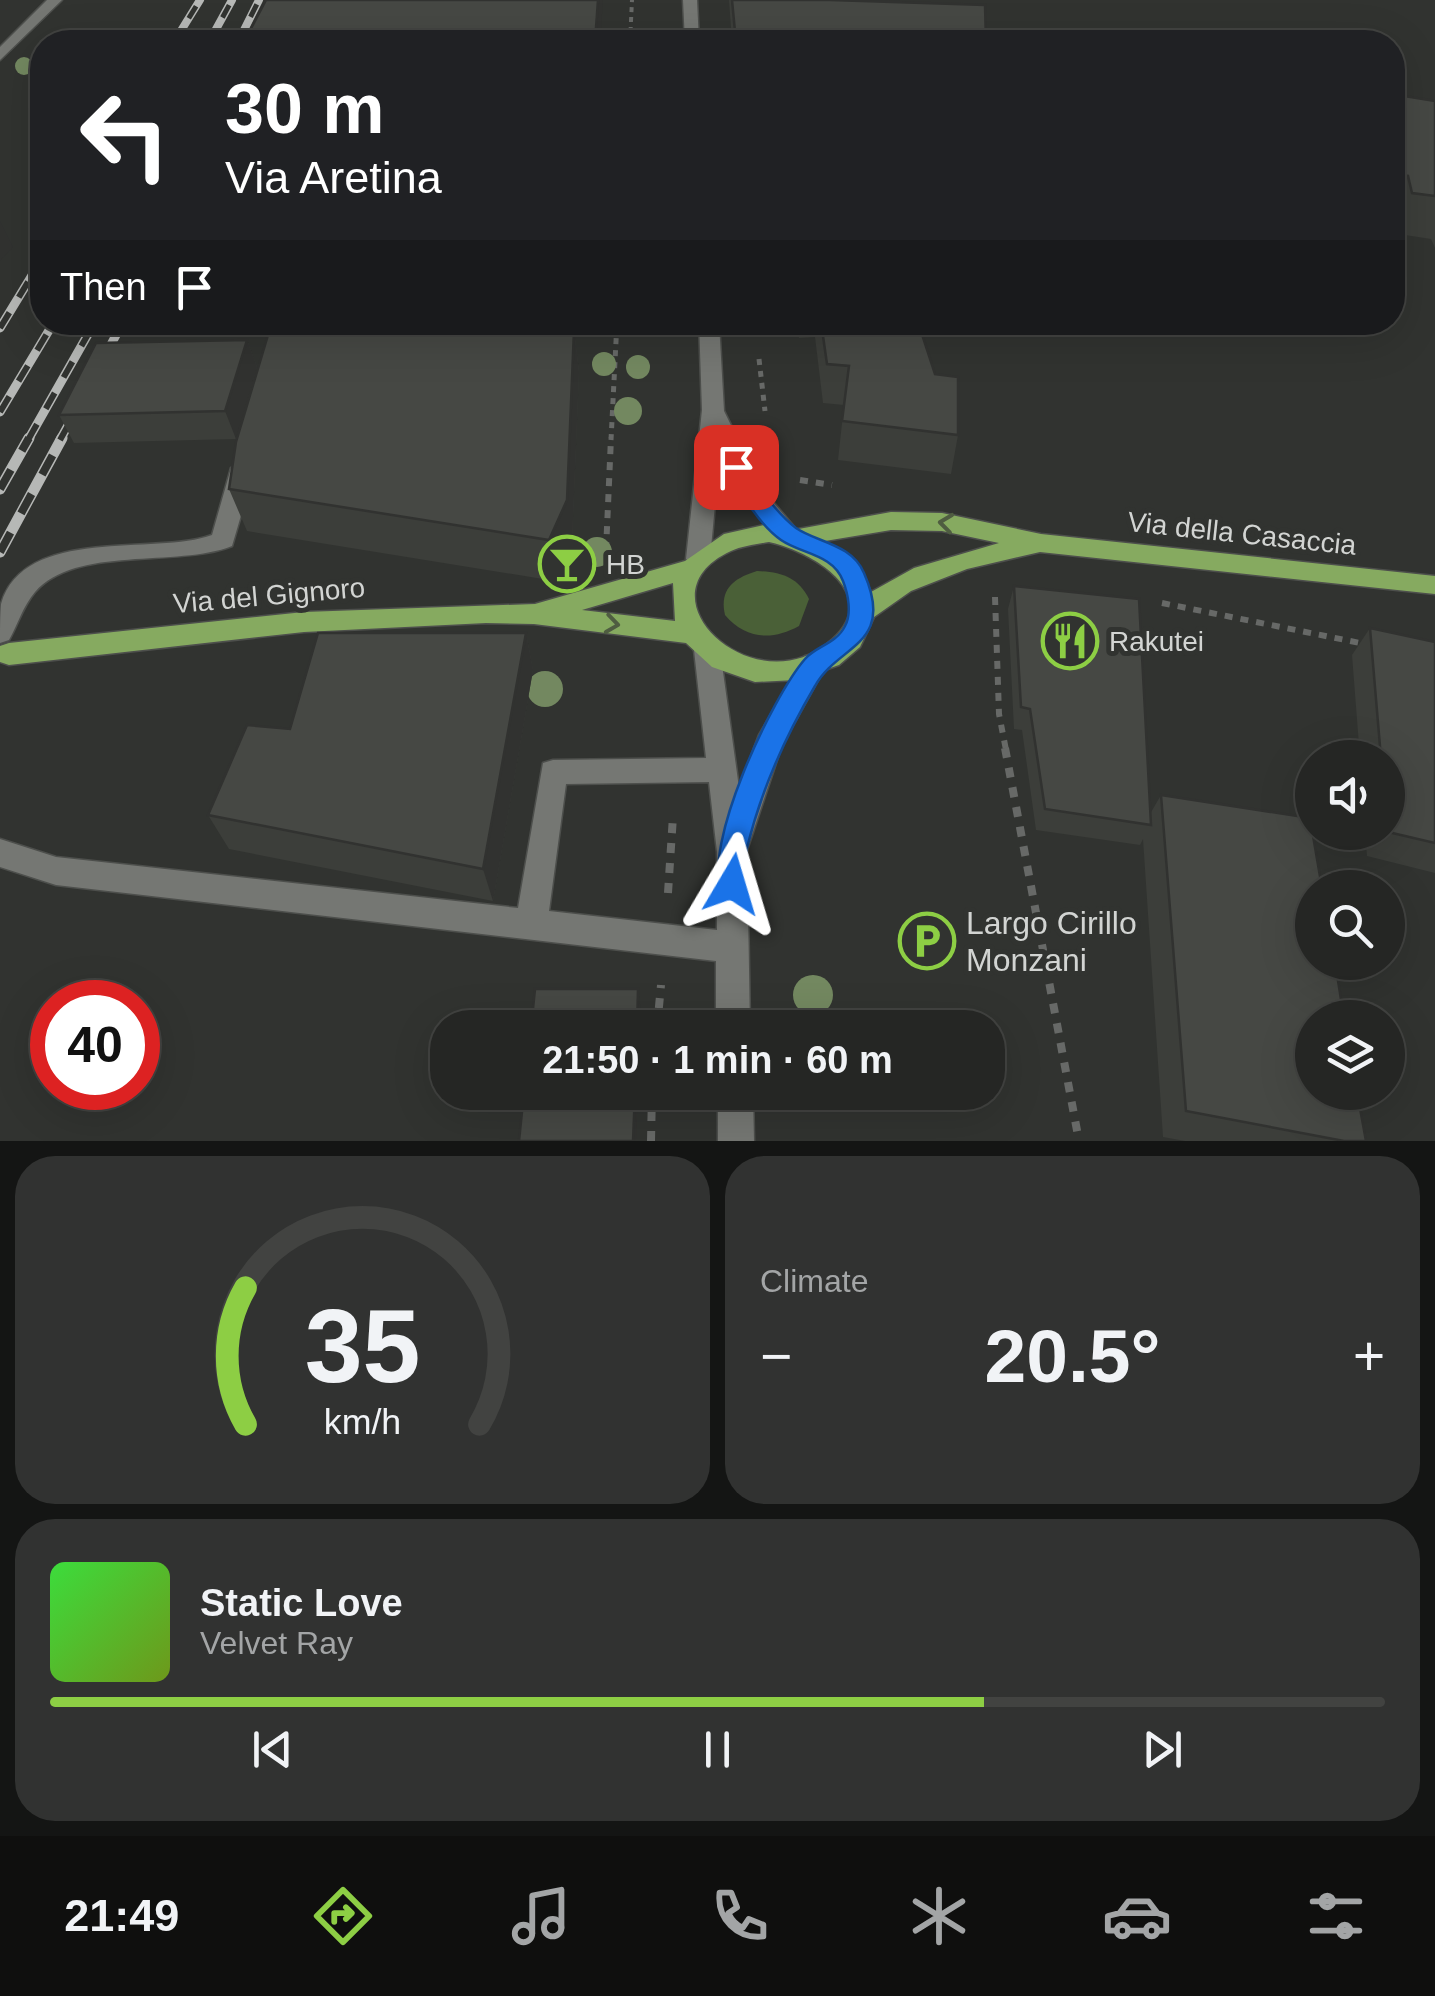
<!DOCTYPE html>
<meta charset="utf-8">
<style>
:root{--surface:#252624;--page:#313231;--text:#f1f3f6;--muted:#a3a5a6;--line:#424341;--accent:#8dce44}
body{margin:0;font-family:Helvetica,sans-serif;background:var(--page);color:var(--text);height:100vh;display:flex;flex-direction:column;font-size:38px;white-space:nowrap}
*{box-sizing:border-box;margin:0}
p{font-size:32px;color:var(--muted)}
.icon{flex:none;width:55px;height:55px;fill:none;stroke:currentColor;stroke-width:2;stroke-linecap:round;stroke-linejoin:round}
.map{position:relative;height:1141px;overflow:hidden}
.drawer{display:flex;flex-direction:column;gap:15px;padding:15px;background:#141514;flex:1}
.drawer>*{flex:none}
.guide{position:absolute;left:30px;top:30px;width:1375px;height:305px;border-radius:40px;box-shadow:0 10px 40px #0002,0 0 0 2px var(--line);background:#202124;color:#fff;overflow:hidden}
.controls{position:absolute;left:1295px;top:740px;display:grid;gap:20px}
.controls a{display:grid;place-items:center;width:110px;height:110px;border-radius:50%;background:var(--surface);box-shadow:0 10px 40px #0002,0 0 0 2px var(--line);font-size:50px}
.speed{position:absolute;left:30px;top:980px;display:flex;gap:20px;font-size:50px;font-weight:700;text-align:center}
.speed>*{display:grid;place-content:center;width:130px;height:130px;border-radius:50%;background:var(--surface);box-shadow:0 10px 40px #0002,0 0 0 2px var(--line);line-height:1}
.speed .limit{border:15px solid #d22;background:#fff;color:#111}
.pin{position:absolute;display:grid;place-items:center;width:85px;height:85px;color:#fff;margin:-42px;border-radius:20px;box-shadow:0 5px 15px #0006}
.me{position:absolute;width:110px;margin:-55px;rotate:7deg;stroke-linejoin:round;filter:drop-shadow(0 0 8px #0008)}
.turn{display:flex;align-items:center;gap:35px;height:210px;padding:0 30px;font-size:45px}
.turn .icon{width:130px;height:130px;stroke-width:2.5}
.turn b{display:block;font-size:70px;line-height:85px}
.then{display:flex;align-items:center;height:95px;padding:0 30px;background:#0003;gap:20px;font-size:38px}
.big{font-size:75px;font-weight:700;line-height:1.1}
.drawer .card{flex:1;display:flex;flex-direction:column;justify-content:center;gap:15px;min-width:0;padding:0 35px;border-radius:40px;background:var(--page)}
.drawer .dial{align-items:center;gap:0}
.dial svg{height:260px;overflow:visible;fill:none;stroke:var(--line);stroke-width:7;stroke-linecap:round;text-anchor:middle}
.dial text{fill:var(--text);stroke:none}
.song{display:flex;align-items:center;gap:30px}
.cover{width:120px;height:120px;border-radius:15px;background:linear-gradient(135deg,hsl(120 70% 55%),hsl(80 70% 35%))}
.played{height:10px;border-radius:5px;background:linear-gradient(90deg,var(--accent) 70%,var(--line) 70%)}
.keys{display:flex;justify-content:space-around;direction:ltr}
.heat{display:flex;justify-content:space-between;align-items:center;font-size:55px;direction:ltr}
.drawer .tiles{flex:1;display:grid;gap:15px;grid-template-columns:1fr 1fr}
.card:last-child{grid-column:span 2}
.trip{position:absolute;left:430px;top:1010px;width:575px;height:100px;border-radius:40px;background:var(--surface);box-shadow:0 10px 40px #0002,0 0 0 2px var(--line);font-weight:700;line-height:100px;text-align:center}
.menu{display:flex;height:160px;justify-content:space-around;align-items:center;background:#0f0f0e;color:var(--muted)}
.menu .icon{width:70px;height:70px}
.menu .active{color:var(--accent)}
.menu b{font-size:45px;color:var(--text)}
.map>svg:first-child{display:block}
.green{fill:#4a6037}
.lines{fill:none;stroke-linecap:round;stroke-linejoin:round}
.minor-casing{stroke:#4d4f4c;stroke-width:3}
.major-casing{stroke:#4d4f4c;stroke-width:3}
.path-far3{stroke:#676967;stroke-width:4;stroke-dasharray:5 5;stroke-linecap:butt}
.path-far2{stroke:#676967;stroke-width:5;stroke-dasharray:6 6;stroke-linecap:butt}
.path-far1{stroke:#676967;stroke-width:6;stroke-dasharray:8 8;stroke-linecap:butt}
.path{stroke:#676967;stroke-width:8;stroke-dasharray:10 10;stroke-linecap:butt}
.minor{fill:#757773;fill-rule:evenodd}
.major{fill:#86aa60;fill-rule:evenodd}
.rail-far2-casing{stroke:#b6b8b6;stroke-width:8}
.rail-far1-casing{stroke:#b6b8b6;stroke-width:9}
.rail-casing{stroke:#b6b8b6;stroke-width:11}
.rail-far2{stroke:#313330;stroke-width:5;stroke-dasharray:14;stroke-linecap:butt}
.rail-far1{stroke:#313330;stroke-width:6;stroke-dasharray:18;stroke-linecap:butt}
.rail{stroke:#313330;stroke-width:8;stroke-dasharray:22;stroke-linecap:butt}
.tree{fill:#738860}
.wall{fill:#3c3e3a}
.shaded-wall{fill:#313230}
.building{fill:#464844;stroke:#313230;stroke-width:2.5}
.oneway{stroke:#4f5d41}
.route{fill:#1a73e8;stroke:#114b97;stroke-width:2.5}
.labels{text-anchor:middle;stroke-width:10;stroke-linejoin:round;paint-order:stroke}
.street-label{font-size:28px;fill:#d2d4d2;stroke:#313330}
.poi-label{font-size:28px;fill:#d2d4d2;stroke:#313330;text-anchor:start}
.near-poi-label{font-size:32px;fill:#d2d4d2;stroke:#313330;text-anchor:start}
</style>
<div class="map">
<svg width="1435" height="1141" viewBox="0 0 1435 1141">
<rect width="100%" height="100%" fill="#313330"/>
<path class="green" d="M757,571c24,1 41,6 52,28l-10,27c-27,15 -54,13 -74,-11 -6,-26 9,-37 32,-44z"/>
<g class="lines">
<g class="minor-casing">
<path id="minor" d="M47,0h15l-62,60v-13z
M683,0h14l2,42h-14z
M699,322h20l5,89 39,79 38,45 -3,6h-18l-35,-41 -25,-50 -10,109 -12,9 -12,-9 16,-149z
M243,460l12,8 -23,78c-55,22 -156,-1 -197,46 -12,14 -17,32 -26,48l-9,3c0,-12 0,-28 1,-39 23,-79 155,-48 211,-69l19,-67z
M707,640l9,3 4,7 19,138 20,-53 46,-79h18l4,8 -45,81 -35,105 3,178h-34v-67l-660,-76 -56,-18v-28l56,18 462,51 25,-145 10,-3 153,-2 -12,-108 4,-7zM709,782l8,70v78l-168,-19 17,-127z
M718,1092h35l1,49h-36z"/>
</g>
<g class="major-casing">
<path id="major" d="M891,512l51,1 99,21 394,42v18l-395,-42 -73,17 -56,22 -37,26 -14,30 -21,18 -43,15 -41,2 -43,-15 -26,-24 -152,-19 -48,-1 -182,9 -295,33 -9,-3v-16l9,-3 295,-31 231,-8 150,-43 39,-27 45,-10 24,6zM891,530l51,1 57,12 -85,25 -43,24 -12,-24 -34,-27zM769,542c45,10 118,54 59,101 -76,62 -193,-48 -97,-92 11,-5 26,-7 38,-9zM673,583l2,38 -93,-11z"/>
</g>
<path class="path-far3" d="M630,42l2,-42"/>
<path class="path-far2" d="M759,359l6,52
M611,440l6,-118"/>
<path class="path-far1" d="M800,480l32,5
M606,550l5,-112
M995,597l4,117 7,36
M1162,603l203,41"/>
<path class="path" d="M1005,748l74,393
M668,893l5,-77
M657,1028l4,-43
M651,1141l1,-49"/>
<use href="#minor" class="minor"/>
<use href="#major" class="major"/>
<g class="rail-far2-casing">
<path id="rail-far2" d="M174,42l26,-42
M209,42l23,-42
M238,42l21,-42"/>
</g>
<g class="rail-far1-casing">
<path id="rail-far1" d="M0,328l42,-69
M99,367l24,-45
M0,412l54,-90
M28,440l67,-118
M60,440l21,-38"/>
</g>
<g class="rail-casing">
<path id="rail" d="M0,489l29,-51
M0,552l62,-114"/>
</g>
<use href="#rail-far2" class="rail-far2"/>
<use href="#rail-far1" class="rail-far1"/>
<use href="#rail" class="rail"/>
</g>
<g class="tree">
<circle cx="24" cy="66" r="9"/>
<circle cx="604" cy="364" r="12"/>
<circle cx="638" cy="367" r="12"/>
<circle cx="628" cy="411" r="14"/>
<circle cx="597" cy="552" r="15"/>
<circle cx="545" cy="689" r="18"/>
<circle cx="813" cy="995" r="20"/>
</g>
<path class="wall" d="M729,0h101l156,42h-254z
M1392,94l43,7v147l-4,-9 -39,-6z
M279,322h288v8h7l5,42 -7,170 -17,39 -308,-50 -18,-42z
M796,322h122l17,52 23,61 -7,39 -113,-14 6,-55 -21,-2 -8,-66 -16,1z
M247,340l10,27 -21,72 -162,4 -15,-28z
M1014,586l136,228 11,-19 205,346h-181l-22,-4 -20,-298 -3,6 -104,-15 -14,-100 -8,-1 -6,-120z
M1370,628l65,14v231l-68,-17 -2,-24h23v-74h-28l-8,-103z
M526,633l7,37 -40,231 -264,-52 -21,-34 82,-86z"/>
<path class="shaded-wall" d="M598,0h5l-3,42h-5z
M0,221l13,26 -13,14z
M558,322h9l-4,49 -5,-42z
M574,330l5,42 -7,170 -17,39 -6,-41z
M247,340l10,27 -21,72 -11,-28z
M526,633l7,37 -40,231 -10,-32z
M638,989l3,22v17h-4z
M635,1092h3l-2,49h-3z"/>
<path class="building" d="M266,0h332l-3,42h-351z
M732,0h98l155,5 1,37h-250z
M1392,94l43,7v95l-23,-3 -4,-17 -16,-2z
M279,322h279v7l16,1 -7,170 -18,40 -320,-51 7,-47 35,-117h7z
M821,322h97l17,52 23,3v58l-116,-14 7,-55 -22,-2z
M247,340l-22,71 -166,4 37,-72z
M1014,586l125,13 12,226 -106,-16 -15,-100 -9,-2z
M1370,628l65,14v201l-47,-11v-74h-7z
M318,633h208l-43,236 -275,-54 39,-90 43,4z
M1161,795l149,23 12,70h-10v74h23l9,56h-32v74h45l9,49h-22l-158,-30z
M535,989h103l-1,39h-106z
M524,1092h111l-2,49h-114z"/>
<defs><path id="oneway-chevron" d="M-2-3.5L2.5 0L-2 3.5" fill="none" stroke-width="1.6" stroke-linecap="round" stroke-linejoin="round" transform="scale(2.5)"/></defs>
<g class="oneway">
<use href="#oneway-chevron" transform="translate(946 523) rotate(-173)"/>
<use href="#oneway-chevron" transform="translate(612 624) rotate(8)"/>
</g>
<path class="route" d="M736,460l7,2c14,22 31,49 53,66 20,14 56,16 68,45 32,73 -26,71 -49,113 -30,51 -54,104 -68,162 -4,15 1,30 -5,45l-10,4 -10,-4c-21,-46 50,-196 83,-234 11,-13 31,-15 40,-33 7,-13 3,-32 -2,-45 -10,-27 -42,-27 -62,-41 -23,-16 -41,-49 -55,-73z"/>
<defs>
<g id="bar-ring" transform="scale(2.875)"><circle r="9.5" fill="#313330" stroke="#8dce44" stroke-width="1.5"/><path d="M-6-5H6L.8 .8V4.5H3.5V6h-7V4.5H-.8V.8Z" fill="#8dce44"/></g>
<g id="restaurant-ring" transform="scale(2.875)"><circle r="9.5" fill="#313330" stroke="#8dce44" stroke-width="1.5"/><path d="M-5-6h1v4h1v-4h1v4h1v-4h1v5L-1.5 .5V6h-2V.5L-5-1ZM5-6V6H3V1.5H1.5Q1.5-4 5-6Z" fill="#8dce44"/></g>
<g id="parking-ring" transform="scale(2.875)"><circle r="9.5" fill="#313330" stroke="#8dce44" stroke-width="1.5"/><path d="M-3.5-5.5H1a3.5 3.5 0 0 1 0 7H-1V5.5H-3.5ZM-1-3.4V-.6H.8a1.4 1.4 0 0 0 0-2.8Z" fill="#8dce44"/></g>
</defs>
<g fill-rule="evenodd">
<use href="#bar-ring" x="567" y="564"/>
<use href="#restaurant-ring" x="1070" y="641"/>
<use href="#parking-ring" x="927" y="941"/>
</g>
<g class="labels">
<g class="street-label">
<text transform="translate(1242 533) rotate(6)" y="10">Via della Casaccia</text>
<text transform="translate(269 595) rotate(-5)" y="10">Via del Gignoro</text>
</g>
<g class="poi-label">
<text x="606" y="574">HB</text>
<text x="1109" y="651">Rakutei</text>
</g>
<g class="near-poi-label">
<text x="966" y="934">Largo Cirillo<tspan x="966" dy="37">Monzani</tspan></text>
</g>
</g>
</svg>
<div class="controls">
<a><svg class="icon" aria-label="sound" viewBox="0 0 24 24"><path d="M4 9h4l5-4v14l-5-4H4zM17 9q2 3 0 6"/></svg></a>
<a><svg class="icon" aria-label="search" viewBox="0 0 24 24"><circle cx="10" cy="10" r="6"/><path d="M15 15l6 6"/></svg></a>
<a><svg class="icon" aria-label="layers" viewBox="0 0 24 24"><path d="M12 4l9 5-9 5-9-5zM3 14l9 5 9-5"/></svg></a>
</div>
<div class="speed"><div class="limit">40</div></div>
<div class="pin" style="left:736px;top:467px;background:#d93025"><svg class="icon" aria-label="arrive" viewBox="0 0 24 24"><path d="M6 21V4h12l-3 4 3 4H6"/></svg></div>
<svg class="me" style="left:732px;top:884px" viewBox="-20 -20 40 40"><path d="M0-17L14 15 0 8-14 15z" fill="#1a73e8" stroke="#fff" stroke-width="4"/></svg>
<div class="trip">21:50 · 1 min · 60 m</div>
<div class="guide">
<div class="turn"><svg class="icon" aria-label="left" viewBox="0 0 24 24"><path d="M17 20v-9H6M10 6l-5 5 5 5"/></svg><div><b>30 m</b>Via Aretina</div></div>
<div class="then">Then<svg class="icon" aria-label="arrive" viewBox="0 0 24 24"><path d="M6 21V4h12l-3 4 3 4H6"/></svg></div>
</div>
</div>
<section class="drawer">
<div class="tiles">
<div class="card dial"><svg viewBox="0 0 100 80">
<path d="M14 69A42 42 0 1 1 86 69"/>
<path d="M14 69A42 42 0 0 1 14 27" stroke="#8dce44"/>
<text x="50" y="56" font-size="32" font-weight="700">35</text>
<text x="50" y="72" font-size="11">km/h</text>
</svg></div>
<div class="card"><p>Climate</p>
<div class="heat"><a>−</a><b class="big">20.5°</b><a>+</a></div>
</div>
<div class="card">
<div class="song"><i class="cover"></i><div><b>Static Love</b><p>Velvet Ray</p></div></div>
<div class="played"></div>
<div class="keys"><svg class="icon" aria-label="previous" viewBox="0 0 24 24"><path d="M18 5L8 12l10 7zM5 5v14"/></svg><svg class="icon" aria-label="pause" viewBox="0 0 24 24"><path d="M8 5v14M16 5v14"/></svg><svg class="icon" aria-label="next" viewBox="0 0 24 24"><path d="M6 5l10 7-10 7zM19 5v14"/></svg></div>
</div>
</div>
</section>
<nav class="menu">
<b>21:49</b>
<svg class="icon active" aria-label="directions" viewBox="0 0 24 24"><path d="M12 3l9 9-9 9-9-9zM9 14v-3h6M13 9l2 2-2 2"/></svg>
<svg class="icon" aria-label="music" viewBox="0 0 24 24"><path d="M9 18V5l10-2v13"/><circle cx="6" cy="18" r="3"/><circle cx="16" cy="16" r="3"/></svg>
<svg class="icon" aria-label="phone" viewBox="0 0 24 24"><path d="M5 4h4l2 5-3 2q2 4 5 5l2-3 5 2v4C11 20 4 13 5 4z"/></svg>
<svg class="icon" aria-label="climate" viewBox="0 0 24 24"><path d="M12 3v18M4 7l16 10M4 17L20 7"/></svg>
<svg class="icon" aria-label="car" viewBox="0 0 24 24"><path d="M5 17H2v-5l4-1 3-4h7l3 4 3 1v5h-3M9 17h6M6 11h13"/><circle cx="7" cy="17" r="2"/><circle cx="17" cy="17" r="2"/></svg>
<svg class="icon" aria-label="filters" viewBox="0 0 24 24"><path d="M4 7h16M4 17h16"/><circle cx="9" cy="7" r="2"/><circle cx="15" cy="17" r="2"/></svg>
</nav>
